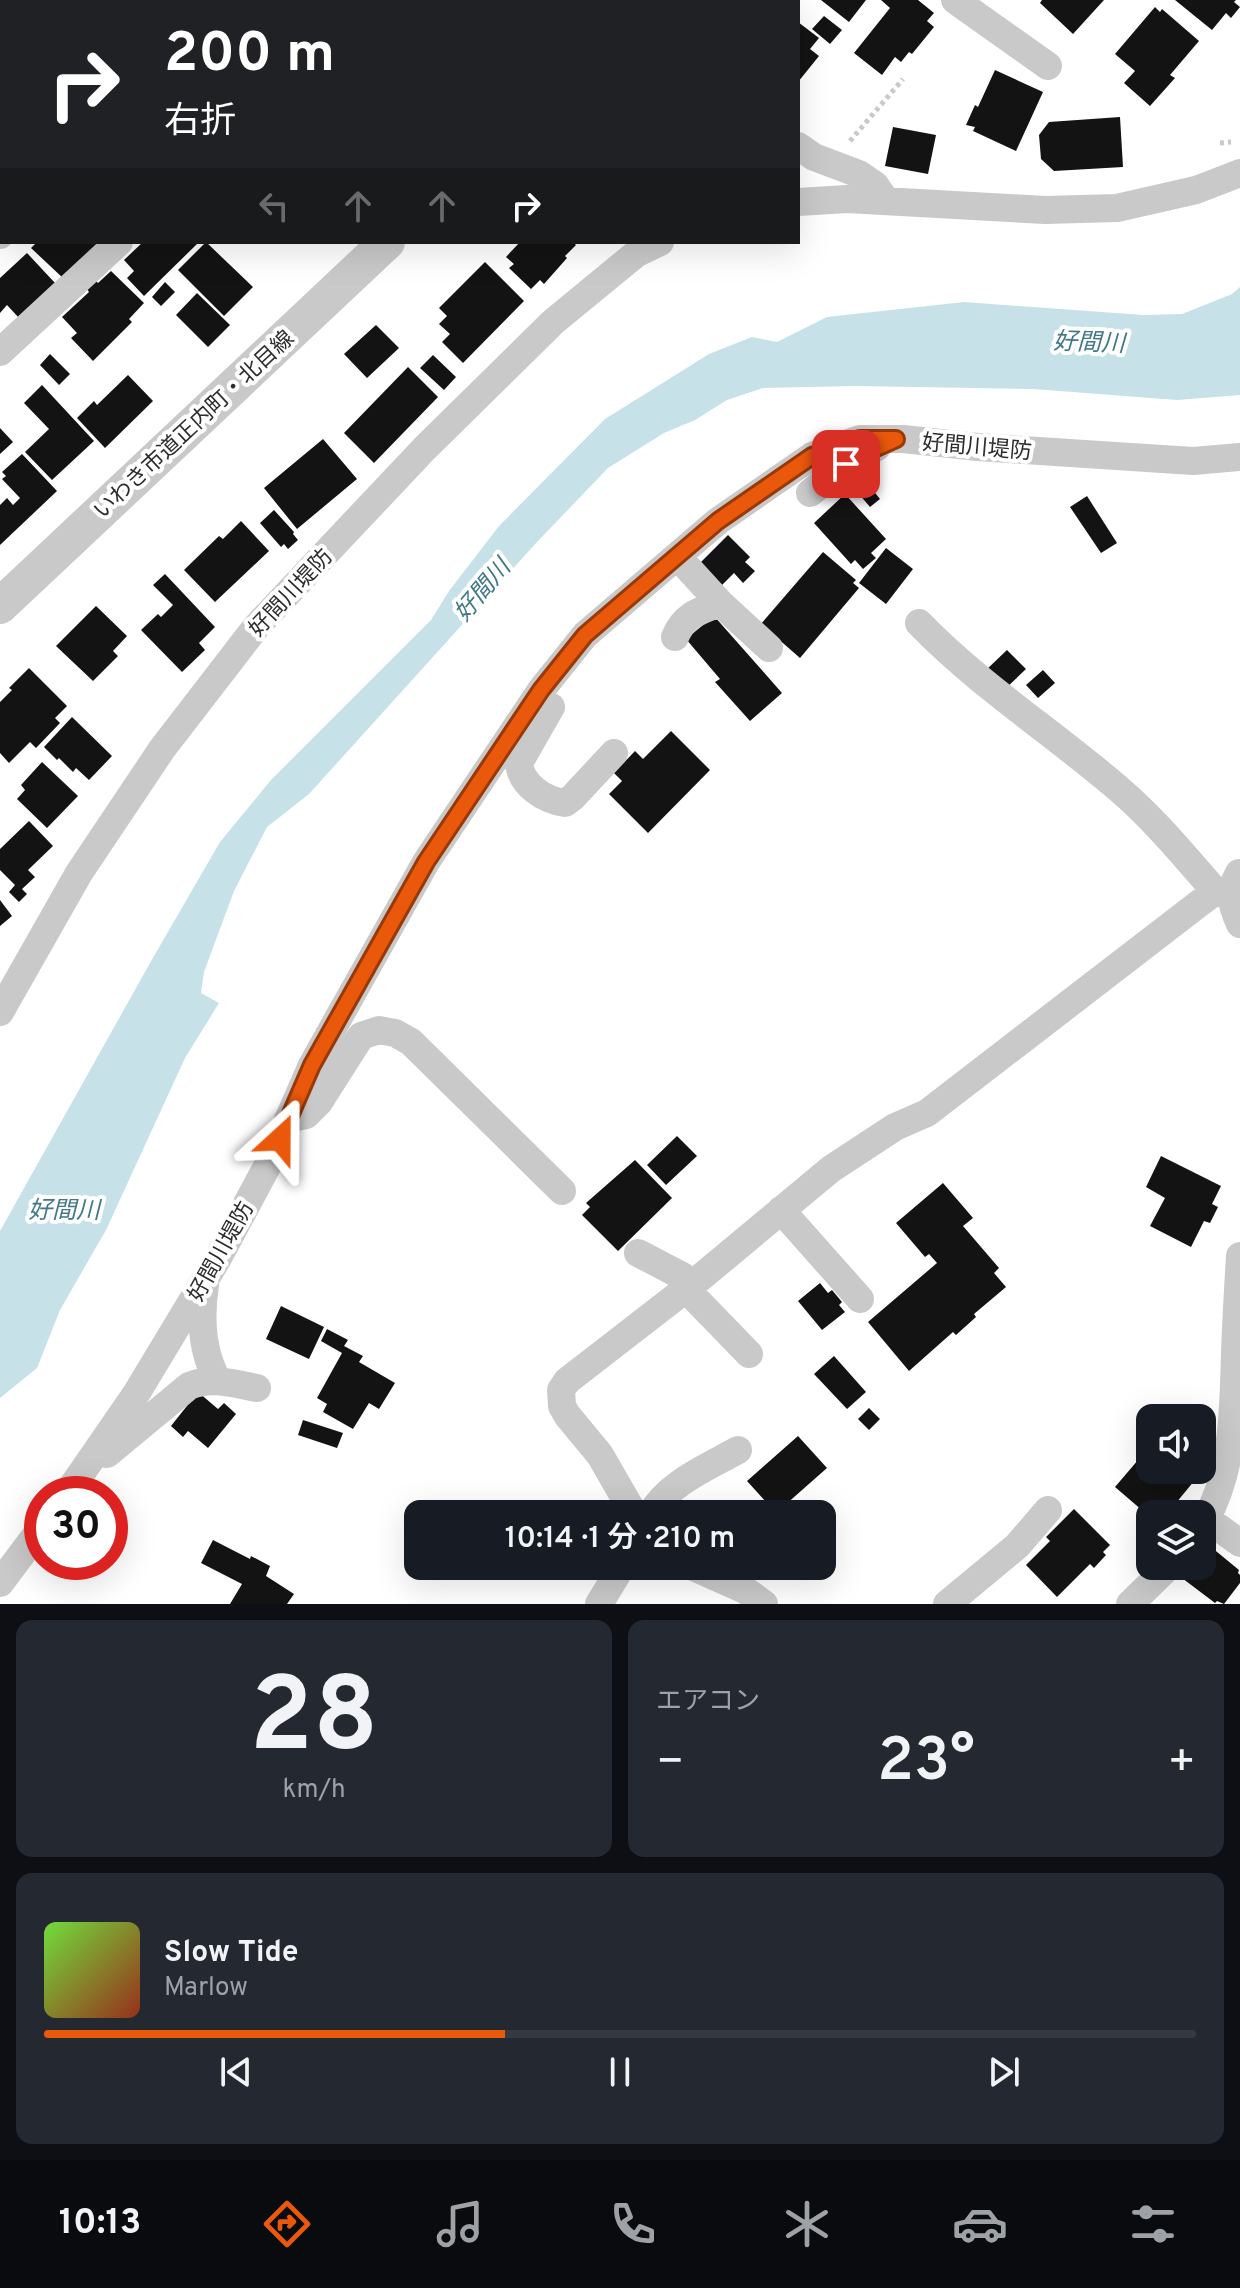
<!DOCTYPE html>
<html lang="ja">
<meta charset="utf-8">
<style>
:root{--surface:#171b24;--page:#242831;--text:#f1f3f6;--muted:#9ea1a6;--line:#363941;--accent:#ea580c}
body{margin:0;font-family:Overpass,"Noto Sans JP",sans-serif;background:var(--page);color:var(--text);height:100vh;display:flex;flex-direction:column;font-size:30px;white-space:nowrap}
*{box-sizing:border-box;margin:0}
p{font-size:26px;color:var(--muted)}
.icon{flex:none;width:44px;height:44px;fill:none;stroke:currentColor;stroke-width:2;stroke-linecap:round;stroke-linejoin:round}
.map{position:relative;height:1604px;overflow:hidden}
.drawer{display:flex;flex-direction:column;gap:16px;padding:16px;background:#0d0f14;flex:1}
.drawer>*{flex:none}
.hud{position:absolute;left:0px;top:0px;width:800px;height:244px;box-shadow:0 8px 32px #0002;background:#202124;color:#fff;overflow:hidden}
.buttons{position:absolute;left:1136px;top:1404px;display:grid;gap:16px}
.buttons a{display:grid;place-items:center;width:80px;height:80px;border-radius:16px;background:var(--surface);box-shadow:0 8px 32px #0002;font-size:40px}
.speed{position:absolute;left:24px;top:1476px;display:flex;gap:16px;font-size:40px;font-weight:700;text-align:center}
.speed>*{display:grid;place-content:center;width:104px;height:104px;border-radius:50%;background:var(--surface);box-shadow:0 8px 32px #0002;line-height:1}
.speed .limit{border:12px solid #d22;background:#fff;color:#111}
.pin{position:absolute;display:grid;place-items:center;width:68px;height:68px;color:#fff;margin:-34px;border-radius:16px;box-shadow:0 4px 12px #0006}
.me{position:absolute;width:88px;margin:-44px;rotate:24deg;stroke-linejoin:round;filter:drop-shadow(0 0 6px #0008)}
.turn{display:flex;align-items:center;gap:28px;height:168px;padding:0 32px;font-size:36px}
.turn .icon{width:104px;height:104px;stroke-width:2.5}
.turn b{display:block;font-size:56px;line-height:68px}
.lanes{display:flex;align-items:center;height:76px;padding:0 32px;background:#0003;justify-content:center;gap:40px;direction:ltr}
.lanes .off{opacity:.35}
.big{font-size:60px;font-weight:600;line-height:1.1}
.drawer .widget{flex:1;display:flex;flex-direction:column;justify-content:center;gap:12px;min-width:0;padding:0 28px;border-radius:16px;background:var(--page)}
.drawer .dial{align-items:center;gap:0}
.dial b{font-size:104px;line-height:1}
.song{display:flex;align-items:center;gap:24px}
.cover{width:96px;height:96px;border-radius:12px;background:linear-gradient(135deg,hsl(100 70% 55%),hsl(10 70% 35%))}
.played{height:8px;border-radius:4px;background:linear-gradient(90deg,var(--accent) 40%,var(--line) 40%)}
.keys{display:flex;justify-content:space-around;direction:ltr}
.heat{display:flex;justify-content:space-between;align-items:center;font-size:44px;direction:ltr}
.drawer .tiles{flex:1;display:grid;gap:16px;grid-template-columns:1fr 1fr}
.widget:last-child{grid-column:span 2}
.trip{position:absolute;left:404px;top:1500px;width:432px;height:80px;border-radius:16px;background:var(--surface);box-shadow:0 8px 32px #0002;font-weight:600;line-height:80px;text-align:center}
.tab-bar{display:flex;height:128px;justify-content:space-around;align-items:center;background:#090b0e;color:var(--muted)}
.tab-bar .icon{width:56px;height:56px}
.tab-bar .selected{color:var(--accent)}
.tab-bar b{font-size:36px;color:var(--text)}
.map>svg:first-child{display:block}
.water{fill:#c7e1e8}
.building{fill:#131313}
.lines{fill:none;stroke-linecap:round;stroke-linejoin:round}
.path{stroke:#c9c9c9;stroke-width:5;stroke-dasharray:4 4;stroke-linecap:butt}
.minor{stroke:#c9c9c9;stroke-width:28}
.tertiary{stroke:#c9c9c9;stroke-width:36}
.route-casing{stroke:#983908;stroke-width:20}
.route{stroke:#ea580c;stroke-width:14}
.labels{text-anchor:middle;stroke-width:8;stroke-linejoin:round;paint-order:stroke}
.street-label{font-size:22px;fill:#2c2c2c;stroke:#fff}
.water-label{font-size:24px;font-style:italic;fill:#407887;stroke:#fff}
</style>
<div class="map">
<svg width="1240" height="1604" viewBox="0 0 1240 1604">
<rect width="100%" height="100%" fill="#fff"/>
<path class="water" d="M1240,287v108l-63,5 -144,-11 -178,-3 -92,2 -36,12 -32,20 -31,13 -56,35 -71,74 -228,252 -42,33 -33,64 -30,81 -3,21 18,10 -34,55 -79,172 -46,80 -23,58 -37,30v-167l150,-268 70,-121 51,-62 160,-160 18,-29 50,-65 106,-107 104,-65 43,-17 25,5 50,-25 137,-15 179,13 39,-1 50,-20z"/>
<path class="building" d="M821,0h45l-17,22z
M881,0h37l16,13 -7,8 7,6 -22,27 -3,-2 -8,10 -6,-5 -13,18 -28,-22 36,-45z
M1042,0h62l-31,34 -33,-31z
M1175,0h61l-2,2 6,5 -9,11 -5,-5 -14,17z
M1155,7l5,5 2,-3 37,32 -29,34 5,3 -25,28 -26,-23 11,-12 -20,-17z
M824,16l18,14 -12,14 -18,-15z
M798,22l21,16 -9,11 9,7 -21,26z
M995,70l48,22 -27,59 -43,-20 2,-4 -9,-2 9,-20 3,2z
M1120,117l3,50 -69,4 -13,-12 -2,-24 10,-13z
M893,127l43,8 -8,39 -43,-8z
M37,242h63l-36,37 -33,-31z
M143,242h53l1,2 -53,52 -17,-18 7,-7 -10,-11z
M206,242l47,45 -29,29 -46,-46z
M520,242h53l3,3 -11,11 2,2 -23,26 -4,-4 -9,9 -22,-21 5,-4 -8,-7z
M27,253l28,30 -36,35 -12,-13 -7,8v-35z
M485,262l39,39 -61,62 -21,-21 8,-8 -11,-10 8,-8 -8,-8z
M111,271l33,32 -15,16 3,3 -39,39 -22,-23 6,-5 -15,-16 27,-25 -2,-3 9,-8 2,2z
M165,282l10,10 -14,14 -9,-9z
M197,293l33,32 -22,22 -32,-32z
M376,325l23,23 -32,30 -23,-24z
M50,354l20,20 -11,11 -19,-20z
M433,355l23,22 -12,13 -24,-22z
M408,367l30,30 -64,66 -30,-30z
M128,375l25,26 -48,47 -28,-30 17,-17 3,4z
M42,385l52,56 -42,39 -27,-28 24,-23 -25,-26z
M0,428l13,14 -13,12z
M323,439l34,40 -60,50 -33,-41z
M22,454l35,37 -57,54v-40l7,-7 6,7 7,-7 -18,-19 4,-3 -4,-4z
M859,473l21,26 -10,8 -22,-26z
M845,494l41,45 -15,14 5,5 -13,11 -8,-9 -4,4 -37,-41z
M1087,496l30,47 -16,10 -31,-46z
M274,510l20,22 -1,2 5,6 -10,9 -4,-5 -3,3 -21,-24z
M241,521l28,30 -54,51 -31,-32 35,-34 4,3z
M728,535l22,22 -5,5 10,9 -12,12 -9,-10 -12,12 -22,-22z
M886,548l27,21 -27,35 -27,-21z
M823,552l33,28 -3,3 6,5 -59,70 -39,-34z
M165,574l50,53 -16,16 6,7 -23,22 -41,-42 17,-16 3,3 12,-12 -20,-20z
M96,606l31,30 -14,15 5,5 -25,25 -37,-35z
M714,616l68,77 -32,28 -35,-39 5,-3 -34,-40z
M1007,650l19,19 -22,21 -19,-19z
M29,668l38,38 -12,12 5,5 -24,25 -6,-6 -21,21 -9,-10v-51l12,-12 -3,-2z
M1043,670l12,13 -17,15 -12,-13z
M72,717l40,39 -23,24 -13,-12 -3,4 -14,-14 -2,2 -13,-13z
M671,731l39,39 -62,63 -39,-39 13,-13 -8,-8 21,-22 8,8z
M42,762l36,34 -31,32 -30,-29 8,-9 -4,-5z
M29,821l24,25 -25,24 7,7 -13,12 5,5 -8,8 -10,-10 6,-7 -15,-15v-21z
M0,900l12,16 -12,10z
M677,1136l20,20 -31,29 -19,-20z
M1161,1156l60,30 -9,18 6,3 -8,16 -6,-2 -13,26 -41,-21 15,-28 -19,-11z
M635,1160l37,38 -54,53 -36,-36 8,-8 -4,-4z
M943,1183l30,35 -10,8 36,42 -5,5 12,14 -32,27 2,3 -20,18 -3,-3 -44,39 -41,-49 69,-59 -8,-9 -4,3 -29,-34z
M820,1283l8,10 4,-3 10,12 -3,3 6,7 -23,18 -24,-29z
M281,1306l43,21 -15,32 -43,-20z
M327,1329l21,11 -4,6 19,10 -4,6 36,21 -16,26 -10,-6 -16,26 -30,-17 4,-8 -10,-6 25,-45 -21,-12z
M834,1356l32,36 -19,17 -33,-35z
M198,1392l20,17 6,-6 12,11 -28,34 -20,-17 -5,6 -12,-11z
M869,1408l11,11 -11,11 -11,-11z
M303,1420l40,13 -6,15 -39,-13z
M798,1436l29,32 -51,45 -29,-32z
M1150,1446v24h43l6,5 -32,39h-17v3l-35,-30z
M1074,1509l36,36 -7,7 3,3 -12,13 -4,-4 -33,33 -31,-32 24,-24 -4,-4z
M213,1540l37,19 1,-3 19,10 -4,10 28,18 -7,10h-57l12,-20 -41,-21z
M1211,1547l28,23 -1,3 2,2v8l-16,21 -7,-3 -2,2 -33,-25 9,-12 3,2 2,-2h6v-8z"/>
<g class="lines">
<path class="path" d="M850,141l53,-62
M1220,143l11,-1"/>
<path class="minor" d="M296,0l3,2
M955,0l93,66
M194,2v-2
M798,146l16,11 45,17 16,11 11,16
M798,202l49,-3 198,11 72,-2 79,-18 44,-17
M0,235l2,-2
M0,352l119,-110
M810,493l36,-29 31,-17
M677,556l43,47 49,45
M919,623c61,63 135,110 201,167 36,31 65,67 96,102
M675,637c9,-22 24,-26 45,-34
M551,707l-32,56c2,22 25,37 46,40l8,-6 41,-44
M1239,873c-11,19 -8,32 1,51
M0,1012l79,-139 83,-124 94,-122 168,-178 129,-127 84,-69 23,-11
M288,1119l18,-4 13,-13 42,-66 18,-6 16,3 16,9 151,149
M781,1210l79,89
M638,1253l44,23 3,12 64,66
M205,1285c-5,33 -4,66 13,96
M107,1454l82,-68c22,-10 46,-2 68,2
M67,1494l69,-100 82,-136 53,-99 41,-94 114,-203 115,-172 44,-55 133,-114 94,-65 48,-17h43l75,8 215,14 47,-4
M634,1514l-34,-59 -33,-40 -5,-9 -1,-16 6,-9 133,-103 131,-109 64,-42 32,-14 274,-211 11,-8 19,-5
M651,1514c17,-31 57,-47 87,-64
M1207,1519l33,24
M1202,1526c32,-52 31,-113 33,-172 1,-33 3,-65 5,-98
M691,1566l54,24 19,14
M0,1583l42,-56
M599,1604l23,-38
M947,1604l70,-58 31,-36
M1130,1604l39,-38"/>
<path class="tertiary" d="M606,2l2,-2
M0,606l387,-364"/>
</g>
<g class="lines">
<g class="route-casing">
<path id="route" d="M280,1139l32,-74 114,-203 115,-172 44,-55 133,-114 94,-65 48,-17h36l-27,12 -23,13"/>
</g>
<use href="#route" class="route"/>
</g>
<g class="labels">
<g class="street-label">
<text transform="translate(193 424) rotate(-43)" y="8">いわき市道正内町・北目線</text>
<text transform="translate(977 446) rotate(5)" y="8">好間川堤防</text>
<text transform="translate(290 592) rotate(-47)" y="8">好間川堤防</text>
<text transform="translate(220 1251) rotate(-61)" y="8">好間川堤防</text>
</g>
<g class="water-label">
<text transform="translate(1089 342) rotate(2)" y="8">好間川</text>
<text transform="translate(482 590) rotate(-50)" y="8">好間川</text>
<text x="64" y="1218">好間川</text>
</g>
</g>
</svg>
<div class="buttons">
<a><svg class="icon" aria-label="sound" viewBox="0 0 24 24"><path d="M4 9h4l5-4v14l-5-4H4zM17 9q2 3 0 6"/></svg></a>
<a><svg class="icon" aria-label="layers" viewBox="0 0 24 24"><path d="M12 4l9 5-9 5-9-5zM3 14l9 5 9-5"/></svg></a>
</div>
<div class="speed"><div class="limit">30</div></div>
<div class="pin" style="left:846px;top:464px;background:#d93025"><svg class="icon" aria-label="arrive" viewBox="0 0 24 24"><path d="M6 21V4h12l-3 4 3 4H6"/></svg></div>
<svg class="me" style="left:280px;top:1139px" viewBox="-20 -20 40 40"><path d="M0-17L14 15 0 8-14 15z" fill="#ea580c" stroke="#fff" stroke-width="4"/></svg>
<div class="trip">10:14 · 1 分 · 210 m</div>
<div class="hud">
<div class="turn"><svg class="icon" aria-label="right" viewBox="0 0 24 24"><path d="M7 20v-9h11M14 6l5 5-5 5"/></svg><div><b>200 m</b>右折</div></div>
<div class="lanes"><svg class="icon off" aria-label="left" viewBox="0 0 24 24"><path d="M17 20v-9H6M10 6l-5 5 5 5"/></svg><svg class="icon off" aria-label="ahead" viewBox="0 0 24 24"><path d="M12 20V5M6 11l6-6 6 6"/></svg><svg class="icon off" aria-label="ahead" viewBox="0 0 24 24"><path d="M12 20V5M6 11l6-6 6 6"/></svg><svg class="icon" aria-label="right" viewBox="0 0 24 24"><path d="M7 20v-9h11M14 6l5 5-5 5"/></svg></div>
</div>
</div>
<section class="drawer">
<div class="tiles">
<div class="widget dial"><b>28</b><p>km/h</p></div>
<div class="widget"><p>エアコン</p>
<div class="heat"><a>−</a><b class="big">23°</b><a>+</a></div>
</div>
<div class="widget">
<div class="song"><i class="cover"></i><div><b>Slow Tide</b><p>Marlow</p></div></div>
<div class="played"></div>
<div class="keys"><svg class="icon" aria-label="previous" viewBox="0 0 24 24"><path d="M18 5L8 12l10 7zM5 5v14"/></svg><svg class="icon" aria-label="pause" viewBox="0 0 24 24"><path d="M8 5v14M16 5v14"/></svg><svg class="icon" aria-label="next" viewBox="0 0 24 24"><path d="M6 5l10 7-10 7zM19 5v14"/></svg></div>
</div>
</div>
</section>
<nav class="tab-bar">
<b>10:13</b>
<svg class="icon selected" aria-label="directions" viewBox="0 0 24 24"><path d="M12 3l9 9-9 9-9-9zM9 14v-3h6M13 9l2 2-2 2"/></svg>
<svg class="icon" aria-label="music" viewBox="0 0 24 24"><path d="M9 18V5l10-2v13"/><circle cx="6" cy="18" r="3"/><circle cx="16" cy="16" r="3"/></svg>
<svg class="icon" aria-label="phone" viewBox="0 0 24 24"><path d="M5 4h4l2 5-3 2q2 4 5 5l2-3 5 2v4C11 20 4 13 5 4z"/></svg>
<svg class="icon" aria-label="climate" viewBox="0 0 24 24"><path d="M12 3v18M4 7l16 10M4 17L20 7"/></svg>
<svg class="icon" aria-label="car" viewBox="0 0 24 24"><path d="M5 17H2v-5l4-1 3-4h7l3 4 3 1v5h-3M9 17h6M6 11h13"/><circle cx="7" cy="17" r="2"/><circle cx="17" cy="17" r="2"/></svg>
<svg class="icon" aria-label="filters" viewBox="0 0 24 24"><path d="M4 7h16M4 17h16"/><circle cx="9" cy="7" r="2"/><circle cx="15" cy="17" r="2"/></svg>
</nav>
